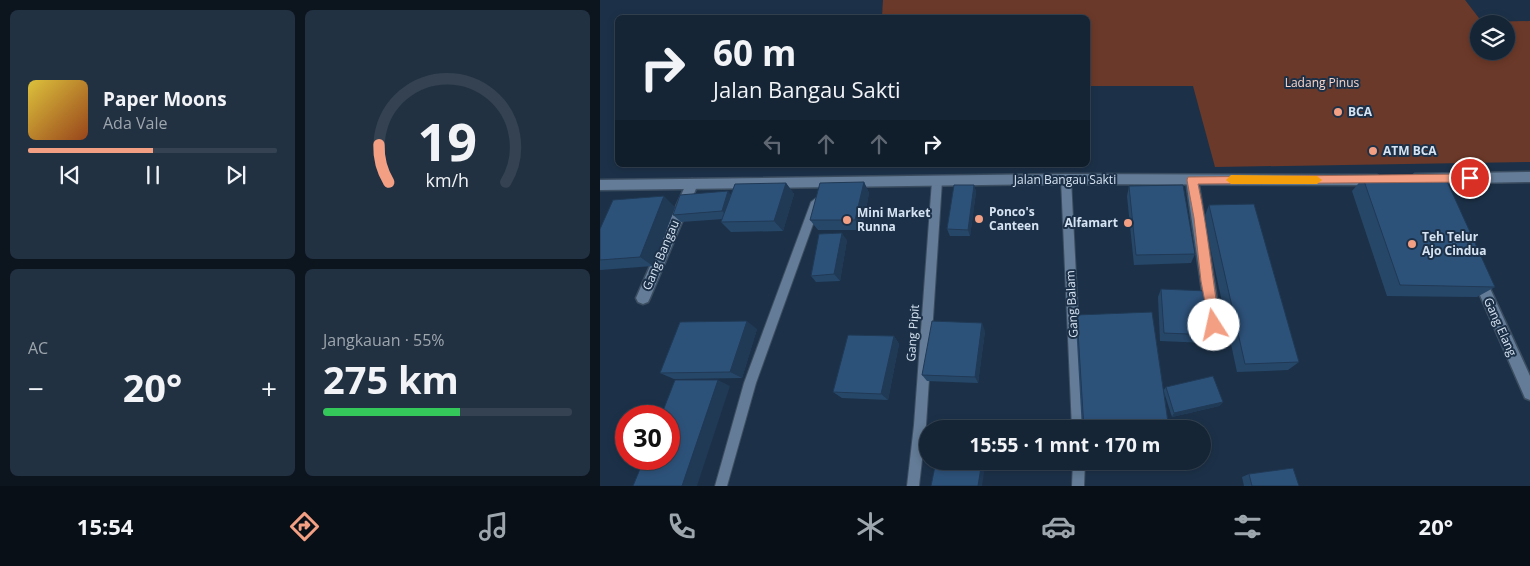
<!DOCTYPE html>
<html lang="id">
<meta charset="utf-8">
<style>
:root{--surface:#152536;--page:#223142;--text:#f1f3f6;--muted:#9da5ad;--line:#344251;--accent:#f39f83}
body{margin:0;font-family:"Open Sans",sans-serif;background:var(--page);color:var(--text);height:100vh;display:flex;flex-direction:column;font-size:19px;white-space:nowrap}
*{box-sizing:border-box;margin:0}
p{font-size:16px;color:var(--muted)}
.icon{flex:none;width:28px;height:28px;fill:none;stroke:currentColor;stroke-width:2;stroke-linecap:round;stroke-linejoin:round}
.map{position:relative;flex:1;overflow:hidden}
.drawer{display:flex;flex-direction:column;gap:10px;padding:10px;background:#0c141e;width:600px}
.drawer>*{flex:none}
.banner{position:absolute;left:15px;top:15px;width:475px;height:152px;border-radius:8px;box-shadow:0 2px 8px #0003,0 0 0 1px var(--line);background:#152536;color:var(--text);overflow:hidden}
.fabs{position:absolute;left:870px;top:15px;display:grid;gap:10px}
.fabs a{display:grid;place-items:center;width:45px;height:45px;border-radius:50%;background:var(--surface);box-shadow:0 2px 8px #0003,0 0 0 1px var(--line);font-size:25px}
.speed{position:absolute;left:15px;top:405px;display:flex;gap:10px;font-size:25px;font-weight:700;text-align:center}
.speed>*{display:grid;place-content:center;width:65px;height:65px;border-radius:50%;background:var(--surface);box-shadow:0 2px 8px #0003,0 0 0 1px var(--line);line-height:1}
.speed .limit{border:8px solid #d22;background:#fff;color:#111}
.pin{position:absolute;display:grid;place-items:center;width:42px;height:42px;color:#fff;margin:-21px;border:2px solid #fff;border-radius:50%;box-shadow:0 1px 5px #0007}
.me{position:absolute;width:55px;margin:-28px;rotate:350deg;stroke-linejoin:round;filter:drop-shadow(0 0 4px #0008)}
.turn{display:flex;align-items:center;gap:18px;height:105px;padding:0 15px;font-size:22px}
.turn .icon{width:65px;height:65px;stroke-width:2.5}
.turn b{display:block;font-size:35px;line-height:42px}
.lanes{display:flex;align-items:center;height:48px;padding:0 15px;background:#0003;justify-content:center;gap:25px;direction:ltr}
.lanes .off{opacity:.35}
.big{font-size:38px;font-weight:700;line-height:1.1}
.drawer .widget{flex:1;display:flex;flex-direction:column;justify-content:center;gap:8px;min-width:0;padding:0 18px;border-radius:8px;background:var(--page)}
.drawer .dial{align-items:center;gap:0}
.dial svg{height:130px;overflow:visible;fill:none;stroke:var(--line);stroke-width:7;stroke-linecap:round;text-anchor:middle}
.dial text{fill:var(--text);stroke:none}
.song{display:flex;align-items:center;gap:15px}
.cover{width:60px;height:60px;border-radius:8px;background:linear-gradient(135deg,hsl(50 70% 55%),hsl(20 70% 35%))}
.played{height:5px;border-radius:2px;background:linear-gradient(90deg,var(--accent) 50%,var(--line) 50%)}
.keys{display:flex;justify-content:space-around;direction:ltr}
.heat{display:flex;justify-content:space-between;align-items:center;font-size:28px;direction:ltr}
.charge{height:8px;border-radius:4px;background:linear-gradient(90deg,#34c759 55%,var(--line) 0)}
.drawer .tiles{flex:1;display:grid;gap:10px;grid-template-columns:repeat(2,1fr)}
.trip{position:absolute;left:319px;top:420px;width:292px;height:50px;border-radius:25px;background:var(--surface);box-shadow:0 2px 8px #0003,0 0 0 1px var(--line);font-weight:700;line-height:50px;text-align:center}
.tab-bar{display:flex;height:80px;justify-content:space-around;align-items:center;background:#080f16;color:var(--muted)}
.tab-bar .icon{width:35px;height:35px}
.tab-bar .active{color:var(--accent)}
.tab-bar b{font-size:22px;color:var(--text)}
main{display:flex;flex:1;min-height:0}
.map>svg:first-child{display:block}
.green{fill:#6b3929;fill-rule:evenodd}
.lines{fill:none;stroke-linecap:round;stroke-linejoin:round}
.lane-casing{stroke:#3b4d60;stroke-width:2}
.street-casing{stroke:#3b4d60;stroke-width:3}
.secondary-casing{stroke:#3b4d60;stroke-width:3}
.lane{fill:#647c97;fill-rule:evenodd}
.street{fill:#647c97;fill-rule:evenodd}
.secondary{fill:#647c97;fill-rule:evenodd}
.wall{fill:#274769}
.shaded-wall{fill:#203955}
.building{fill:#2d527a;stroke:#203955}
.route{fill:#f39f83;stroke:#9e6755}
.slow{fill:#f59e0b}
.poi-dot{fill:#f39f83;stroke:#1c3148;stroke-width:2}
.labels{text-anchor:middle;stroke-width:4;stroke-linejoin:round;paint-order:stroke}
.park-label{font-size:12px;fill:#fbd6ca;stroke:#1c3148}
.poi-label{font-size:12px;font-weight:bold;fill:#d6e3f2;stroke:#1c3148;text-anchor:start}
.street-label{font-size:12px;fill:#d6e3f2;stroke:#1c3148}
</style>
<main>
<section class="drawer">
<div class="tiles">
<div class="widget">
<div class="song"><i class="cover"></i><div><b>Paper Moons</b><p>Ada Vale</p></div></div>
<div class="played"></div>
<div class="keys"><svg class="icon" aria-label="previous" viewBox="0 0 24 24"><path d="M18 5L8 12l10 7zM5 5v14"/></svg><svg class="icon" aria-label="pause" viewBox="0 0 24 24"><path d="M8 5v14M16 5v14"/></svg><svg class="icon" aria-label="next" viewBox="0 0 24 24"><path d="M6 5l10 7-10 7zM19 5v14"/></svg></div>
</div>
<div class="widget dial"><svg viewBox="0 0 100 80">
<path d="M14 69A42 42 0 1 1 86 69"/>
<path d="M14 69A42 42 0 0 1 8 46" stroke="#f39f83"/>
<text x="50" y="56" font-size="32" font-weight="700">19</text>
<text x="50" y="72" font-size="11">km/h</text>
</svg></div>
<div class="widget"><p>AC</p>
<div class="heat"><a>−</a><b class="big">20°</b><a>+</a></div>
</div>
<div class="widget"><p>Jangkauan · 55%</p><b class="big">275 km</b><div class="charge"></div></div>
</div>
</section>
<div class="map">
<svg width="930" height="486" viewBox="0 0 930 486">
<rect width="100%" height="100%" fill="#1c3148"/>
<path class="green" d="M283,0h582l17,22 48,-1v141l-315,5 -22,-81h-105v-68l-206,-1zM879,24h27v27h-27z"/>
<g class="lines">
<g class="lane-casing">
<path id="lane" d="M466,175l5,4 13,250h-12l-11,-250z
M337,177l5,4 -16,244 -7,61h-12l7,-61 18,-244z
M216,198l5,4 -65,181 -29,103h-12l29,-103 67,-181z
M473,461h12l-1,25h-12z"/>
</g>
<g class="street-casing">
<path id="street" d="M592,175l6,5 3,18 20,127 -2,5 -5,1 -5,-1 -2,-5 -21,-145z
M92,179l4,2 2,3 -48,114 -2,4 -5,2 -5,-2 -2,-4 50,-114 2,-3z
M878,271l5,2 47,103v24l-5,-2 -53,-121 1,-4z"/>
</g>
<g class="secondary-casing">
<path id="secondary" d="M930,172v10l-115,2 -6,-5 6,-5z
M466,174l311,1 6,5 -6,5 -311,-1 -466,6v-10z"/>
</g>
<use href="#lane" class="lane"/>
<use href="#street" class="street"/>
<use href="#secondary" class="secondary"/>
</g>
<path class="wall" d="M763,178l132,109 -18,10 -90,-1 -35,-105z
M264,182l5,11 -7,37h-44l-8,-10z
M186,183l8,11 -11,37 -52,1 -10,-10 2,-3 -42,3 -8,-7 55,-24 3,4z
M374,185l2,7 -6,44h-20l-3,-7z
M529,186l66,68 -4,9 -57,2 -7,-69z
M609,205l90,157 -11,8 -51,2 -33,-154z
M75,207l-22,59 -53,4v-41z
M247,240l-7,41 -24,1 -5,-6z
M561,289l51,46 -5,8 -47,-2 -2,-44z
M477,315l86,76 3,-4 57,15 -4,4 -47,11 -8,-25 5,37h-87l-6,-104z
M157,329l-15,49 -68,1 -14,-6z
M385,331l-7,52 -51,-2 -5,-6z
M294,336l5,8 -11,56 -46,-2 -9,-6z
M484,461h84l-84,5z
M649,474l50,12h-55l-2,-9z"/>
<path class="shaded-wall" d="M264,182l5,11 -7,37 -7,-10z
M186,183l8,11 -11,37 -9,-10z
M374,185l2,7 -6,44 -2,-6z
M128,191l6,7 -5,20 -7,-7z
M64,196l11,11 -22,59 -13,-9z
M242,233l5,7 -7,41 -6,-7z
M147,321l10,8 -15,49 -12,-6z
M382,323l3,8 -7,52 -3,-6z
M294,336l5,8 -11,56 -7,-6z
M118,380l12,6 -33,100h-15z
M623,402l-4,4 -47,11 2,-4z
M382,461h4l-4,25h-4z"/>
<path class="building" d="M763,178l83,1 49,108 -95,-2z
M264,182l-9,38h-45l10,-37z
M186,183l-12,38 -53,1 14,-38z
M354,185h20l-6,45 -21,-1z
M583,185l12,69 -59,1 -7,-69z
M128,191l-6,20 -49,4 7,-20z
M64,196l-24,61 -40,3v-31l13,-29z
M654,204l45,158 -54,2 -36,-159z
M242,233l-8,41 -23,2 8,-42z
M561,289l46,2 5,44 -48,-2z
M552,312l17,117h-85l-7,-114z
M147,321l-17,51 -70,1 20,-51z
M332,321l50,2 -7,54 -53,-2z
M248,335l46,1 -13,58 -48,-2z
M613,376l10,26 -49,11 -8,-26z
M75,380h43l-36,106h-49l11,-27h25v-43h-8z
M336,461h46l-4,25h-47z
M693,468l6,18h-47l-3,-12z"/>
<path class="route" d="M870,174l6,4 -6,4 -272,2c10,46 14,94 22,141l-2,4 -4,2 -4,-2 -9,-48 -7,-63 -7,-38 1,-3z"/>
<path class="slow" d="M631,175l86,1 5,4 -5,4h-86l-5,-4z"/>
<g class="poi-dot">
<circle cx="738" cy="112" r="5"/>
<circle cx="773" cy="151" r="5"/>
<circle cx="379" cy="219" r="5"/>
<circle cx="247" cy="220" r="5"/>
<circle cx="528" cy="223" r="5"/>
<circle cx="812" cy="244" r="5"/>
</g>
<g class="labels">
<g class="park-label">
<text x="722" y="87">Ladang Pinus</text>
</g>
<g class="poi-label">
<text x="748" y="116">BCA</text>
<text x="783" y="155">ATM BCA</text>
<text x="389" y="216">Ponco's<tspan x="389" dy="14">Canteen</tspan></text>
<text x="257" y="217">Mini Market<tspan x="257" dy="14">Runna</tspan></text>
<text x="518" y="227" text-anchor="end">Alfamart</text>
<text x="822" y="241">Teh Telur<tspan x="822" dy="14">Ajo Cindua</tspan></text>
</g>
<g class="street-label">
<text x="465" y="184">Jalan Bangau Sakti</text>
<text transform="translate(61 255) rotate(-67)" y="4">Gang Bangau</text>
<text transform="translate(472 304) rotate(-93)" y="4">Gang Balam</text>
<text transform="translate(900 327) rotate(66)" y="4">Gang Elang</text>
<text transform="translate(313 333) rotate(-86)" y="4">Gang Pipit</text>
</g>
</g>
</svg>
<div class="fabs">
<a><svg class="icon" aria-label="layers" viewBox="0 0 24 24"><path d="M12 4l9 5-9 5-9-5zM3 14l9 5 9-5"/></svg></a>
</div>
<div class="speed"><div class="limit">30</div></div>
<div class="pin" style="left:870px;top:178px;background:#d93025"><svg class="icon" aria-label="arrive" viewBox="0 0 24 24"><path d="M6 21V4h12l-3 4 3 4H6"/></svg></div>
<svg class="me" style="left:614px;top:325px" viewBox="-20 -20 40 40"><circle r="19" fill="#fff"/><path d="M0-13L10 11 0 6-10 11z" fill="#f39f83"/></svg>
<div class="trip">15:55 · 1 mnt · 170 m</div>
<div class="banner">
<div class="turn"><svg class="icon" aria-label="right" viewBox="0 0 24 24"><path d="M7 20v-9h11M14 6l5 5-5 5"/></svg><div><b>60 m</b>Jalan Bangau Sakti</div></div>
<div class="lanes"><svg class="icon off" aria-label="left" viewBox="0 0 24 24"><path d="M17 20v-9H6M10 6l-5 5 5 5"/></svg><svg class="icon off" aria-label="ahead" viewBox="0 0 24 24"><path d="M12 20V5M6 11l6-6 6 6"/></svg><svg class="icon off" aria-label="ahead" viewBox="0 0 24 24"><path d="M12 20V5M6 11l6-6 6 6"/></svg><svg class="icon" aria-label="right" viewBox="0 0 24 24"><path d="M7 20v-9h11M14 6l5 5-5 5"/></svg></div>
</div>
</div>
</main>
<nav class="tab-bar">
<b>15:54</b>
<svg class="icon active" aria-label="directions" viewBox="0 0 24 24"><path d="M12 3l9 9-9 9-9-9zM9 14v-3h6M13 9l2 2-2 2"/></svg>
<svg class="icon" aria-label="music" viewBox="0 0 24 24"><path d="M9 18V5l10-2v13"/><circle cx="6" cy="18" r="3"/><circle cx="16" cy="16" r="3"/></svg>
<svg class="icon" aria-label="phone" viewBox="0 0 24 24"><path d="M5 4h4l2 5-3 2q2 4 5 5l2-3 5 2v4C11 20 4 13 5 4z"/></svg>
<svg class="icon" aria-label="climate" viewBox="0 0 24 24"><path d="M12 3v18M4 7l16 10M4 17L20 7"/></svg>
<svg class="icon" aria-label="car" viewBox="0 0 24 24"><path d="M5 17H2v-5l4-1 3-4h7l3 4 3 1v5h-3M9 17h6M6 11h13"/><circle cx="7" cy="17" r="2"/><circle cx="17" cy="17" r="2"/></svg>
<svg class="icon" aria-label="filters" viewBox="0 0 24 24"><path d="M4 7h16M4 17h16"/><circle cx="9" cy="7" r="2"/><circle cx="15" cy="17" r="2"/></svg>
<b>20°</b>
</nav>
